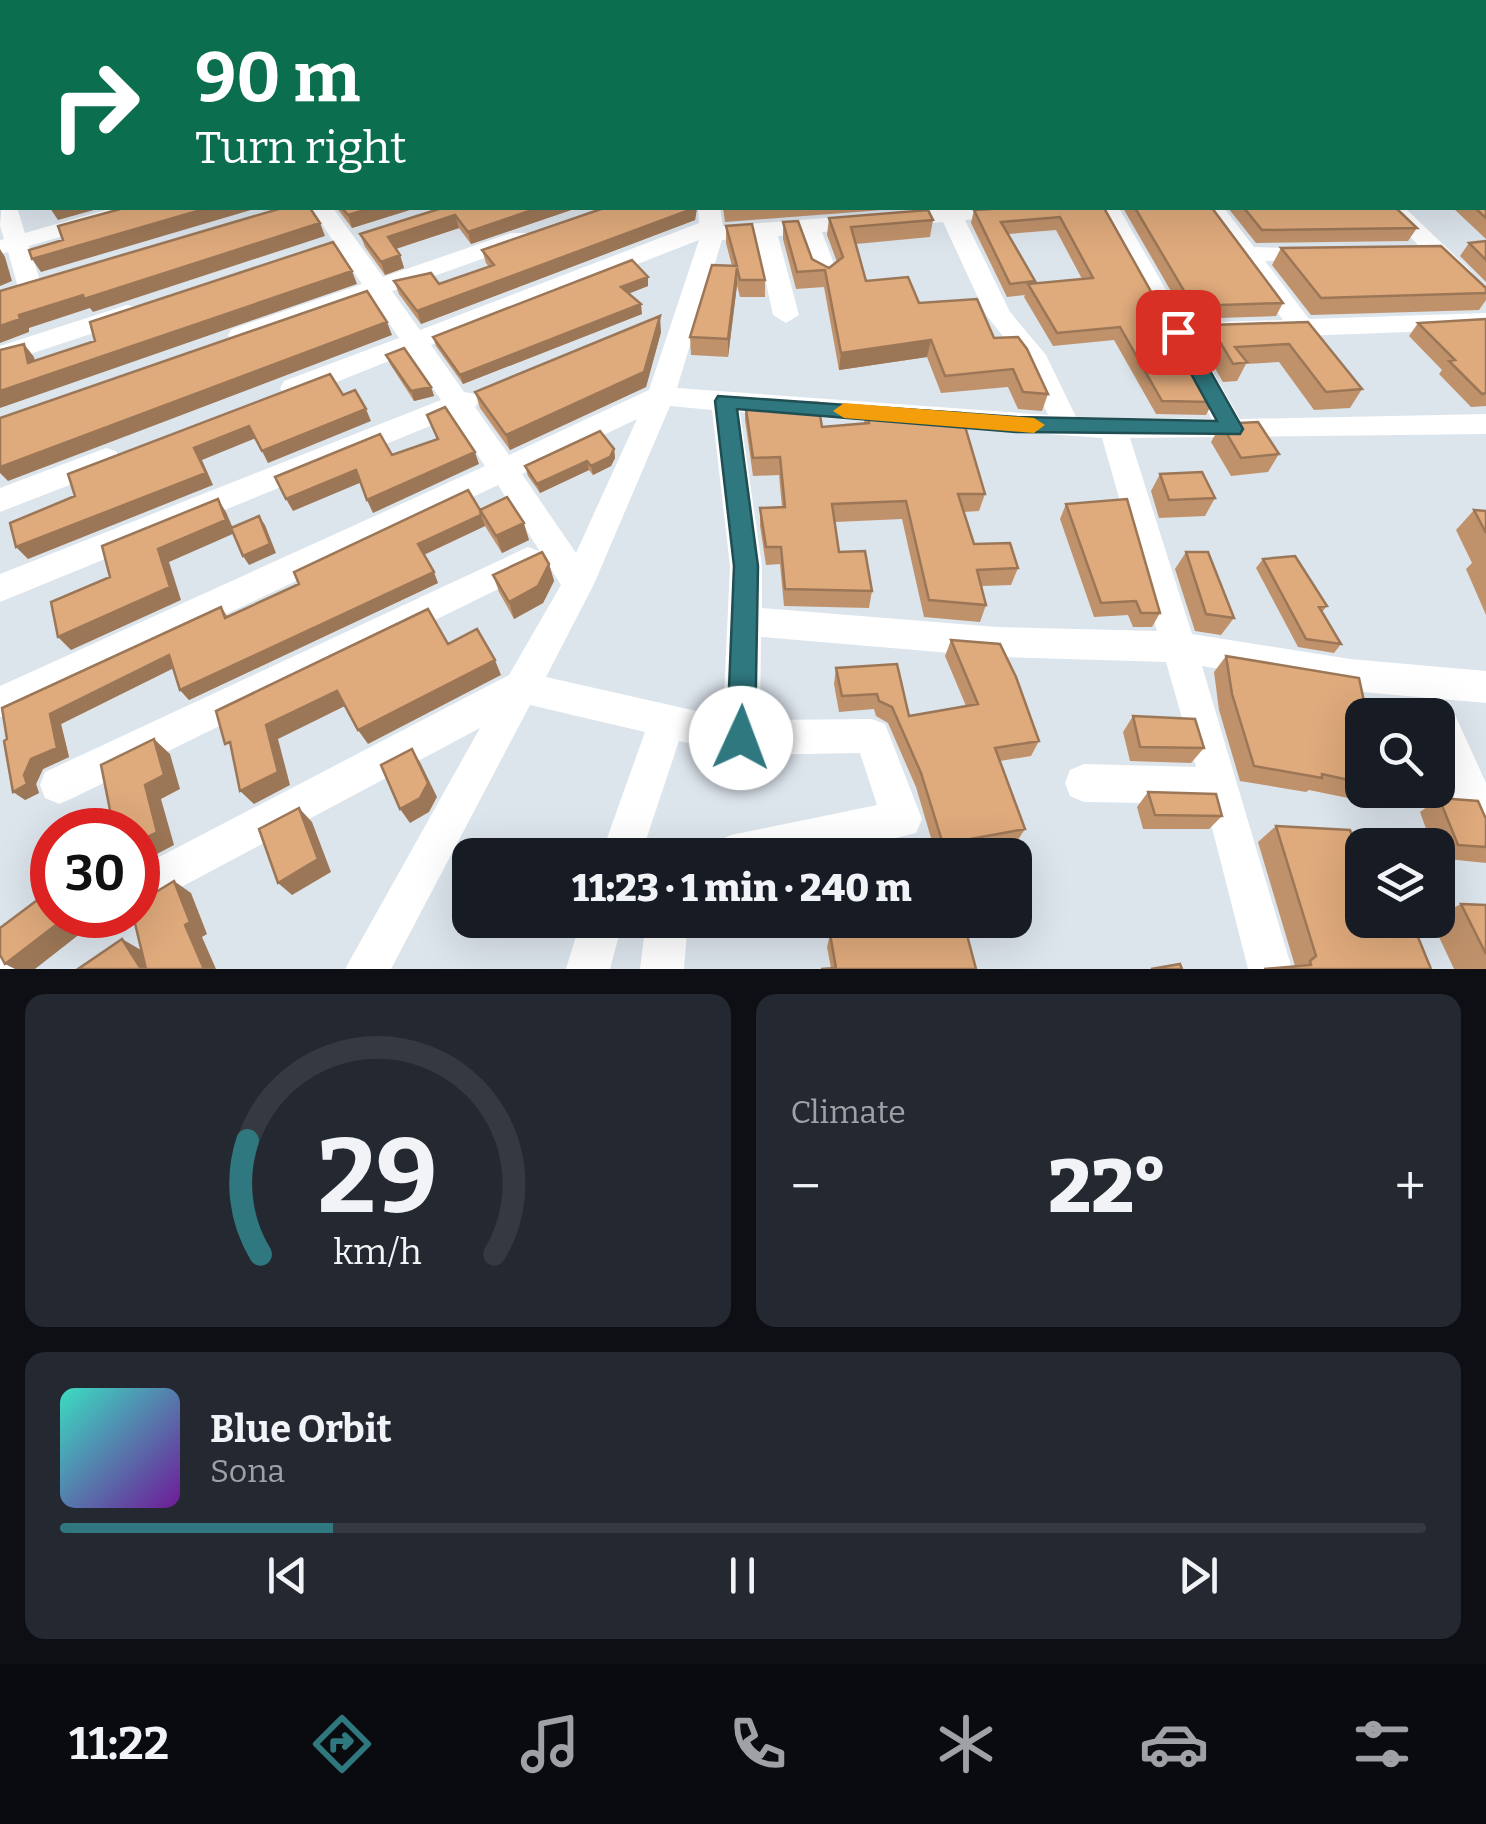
<!DOCTYPE html>
<meta charset="utf-8">
<style>
:root{--surface:#171b24;--page:#242831;--text:#f1f3f6;--muted:#9ea1a6;--line:#363941;--accent:#2f787f}
body{margin:0;font-family:Bitter,serif;background:var(--page);color:var(--text);height:100vh;display:flex;flex-direction:column;font-size:38px;white-space:nowrap}
*{box-sizing:border-box;margin:0}
p{font-size:32px;color:var(--muted)}
.icon{flex:none;width:55px;height:55px;fill:none;stroke:currentColor;stroke-width:2;stroke-linecap:round;stroke-linejoin:round}
.map{position:relative;height:969px;overflow:hidden}
.panel{display:flex;flex-direction:column;gap:25px;padding:25px;background:#0d0f14;flex:1}
.panel>*{flex:none}
.banner{position:absolute;left:0px;top:0px;width:1488px;height:210px;box-shadow:0 10px 40px #0002;background:#0b6e4f;color:#fff;overflow:hidden}
.fabs{position:absolute;left:1345px;top:698px;display:grid;gap:20px}
.fabs a{display:grid;place-items:center;width:110px;height:110px;border-radius:20px;background:var(--surface);box-shadow:0 10px 40px #0002;font-size:50px}
.speed{position:absolute;left:30px;top:808px;display:flex;gap:20px;font-size:50px;font-weight:700;text-align:center}
.speed>*{display:grid;place-content:center;width:130px;height:130px;border-radius:50%;background:var(--surface);box-shadow:0 10px 40px #0002;line-height:1}
.speed .limit{border:15px solid #d22;background:#fff;color:#111}
.pin{position:absolute;display:grid;place-items:center;width:85px;height:85px;color:#fff;margin:-42px;border-radius:20px;box-shadow:0 5px 15px #0006}
.me{position:absolute;width:110px;margin:-55px;rotate:2deg;stroke-linejoin:round;filter:drop-shadow(0 0 8px #0008)}
.turn{display:flex;align-items:center;gap:35px;height:210px;padding:0 30px;font-size:45px}
.turn .icon{width:130px;height:130px;stroke-width:2.5}
.turn b{display:block;font-size:70px;line-height:85px}
.big{font-size:75px;font-weight:800;line-height:1.1}
.panel .widget{flex:1;display:flex;flex-direction:column;justify-content:center;gap:15px;min-width:0;padding:0 35px;border-radius:20px;background:var(--page)}
.panel .dial{align-items:center;gap:0}
.dial svg{height:260px;overflow:visible;fill:none;stroke:var(--line);stroke-width:7;stroke-linecap:round;text-anchor:middle}
.dial text{fill:var(--text);stroke:none}
.song{display:flex;align-items:center;gap:30px}
.cover{width:120px;height:120px;border-radius:15px;background:linear-gradient(135deg,hsl(170 70% 55%),hsl(280 70% 35%))}
.played{height:10px;border-radius:5px;background:linear-gradient(90deg,var(--accent) 20%,var(--line) 20%)}
.keys{display:flex;justify-content:space-around;direction:ltr}
.heat{display:flex;justify-content:space-between;align-items:center;font-size:55px;direction:ltr}
.panel .tiles{flex:1;display:grid;gap:25px;grid-template-columns:1fr 1fr}
.widget:last-child{grid-column:span 2}
.trip{position:absolute;left:452px;top:838px;width:580px;height:100px;border-radius:20px;background:var(--surface);box-shadow:0 10px 40px #0002;font-weight:800;line-height:100px;text-align:center}
.menu{display:flex;height:160px;justify-content:space-around;align-items:center;background:#090b0e;color:var(--muted)}
.menu .icon{width:70px;height:70px}
.menu .active{color:var(--accent)}
.menu b{font-size:45px;color:var(--text)}
.map>svg:first-child{display:block}
.lines{fill:none;stroke-linecap:round;stroke-linejoin:round}
.minor{fill:#fff;fill-rule:evenodd}
.wall{fill:#c0926b;fill-rule:evenodd}
.shaded-wall{fill:#9c7757}
.building{fill:#dfaa7c;stroke:#9c7757;stroke-width:2.5}
.route{fill:#2f787f;stroke:#1f4e53;stroke-width:2.5}
.slow{fill:#f59e0b}
</style>
<div class="map">
<svg width="1486" height="969" viewBox="0 0 1486 969">
<rect width="100%" height="100%" fill="#dce4ec"/>
<g class="lines">
<path class="minor" d="M333,0h17l1,2h-16z
M413,0h16v2h-16z
M2,202v6h15l8,25 87,-25h34l-3,5 -114,33 13,41 -12,8 -12,-8 -10,-35 -8,2v-14l4,-1 -4,-13z
M311,208h22l50,69 128,-44h16l4,5 -4,5 -135,48 28,39 279,-107 -1,-15h22l3,18 227,-18h85l-11,7 -59,5 45,92 36,43 30,62 136,2 -115,-211h22l66,115 98,-3 -81,-112h22l30,39 69,2 4,5 -4,5 -58,2 44,58 177,-6v16l-291,11 45,79 246,-5v20l-356,4 62,196 158,25 136,12v32l-136,-12 -148,-25 90,303h-44l-42,-165 -122,-2 -14,-6 -5,-13 5,-13 14,-6 112,3 -30,-105 -169,-5 -236,-20 -1,83 112,-1 13,5 37,95 -6,14 -91,22h-114l6,-14 14,-6 146,-30 -17,-52 -119,2 -62,-14 -38,114h-40l44,-123 -115,-27 -139,264h-46l135,-241 -342,182v-42l371,-193 52,-90 -63,-100 -482,229 -16,3v-31l485,-220 -33,-49 -452,185v-28l441,-174 -32,-47 -105,42h-20l-4,-7 4,-7 115,-43 -27,-40 -122,43h-18l-4,-6 4,-6 130,-45zM943,222l43,93 39,49 23,51 -371,-27 45,-148 34,-3 17,78 13,8 13,-8 -21,-79 22,-2 14,41 12,7 12,-7 -16,-43zM699,240l-50,150 -140,65 -34,-48 4,-6 -4,-7 -11,-2 -33,-47zM670,406l42,4 18,156 -7,151 -177,-40 48,-93zM740,412l362,26 55,193 -160,-4 -235,-19v-42zM637,419l-61,134 -54,-79z
M1382,208h23l66,63 3,5 -3,5h-18z
M127,305l9,2 4,6 -4,6 -136,45v-18z
M106,448l10,3 5,8 -5,8 -116,45v-24z
M528,547l11,4 5,9 -5,9 -466,229 -14,6 -14,-6 -5,-13 5,-13z
M1438,701l13,5 35,77v64l-14,-6 -34,-81v-45h-17l4,-9z
M581,920h42l-13,49h-44z
M646,920h42l-4,49h-44z
M0,944l15,7 9,18h-24z"/>
</g>
<path class="wall" d="M539,0h947v239l-33,-31h32v-206l-909,-1 -37,1z
M337,208h79l-64,20z
M442,208h135l-106,36 -12,-16 -63,21 4,6 4,13 -19,7 -20,-28 -5,-13z
M604,208h93l-2,12 -274,104 -22,-30 -5,-13 45,3 50,-17 -3,-4 -4,-13z
M723,208h185l-183,14z
M1104,208l109,194 -7,13 -50,-1 -42,-74 -61,6 -29,-49 1,-2 -18,2 -36,-74 3,-13zM1056,230l26,49 -48,4 1,-2 -27,-47z
M1123,208h89l71,95 -7,13 -89,3z
M1228,208h168l21,20 -9,13 -152,2z
M829,218l104,2 -3,17 -74,7 10,37 128,57 54,56 -6,17 -24,-2 -10,-22 -67,6 -14,-36 -88,13 -15,-83 -28,2 -13,-50v-17l29,37 17,9 8,-6 -10,-27z
M726,226l39,54v17h-25l-3,-12 -9,72 -37,-2 -1,-18 42,-71 -6,-23z
M1486,241v41l-26,-26 9,-13z
M1281,248l205,40v12l-7,10 -168,5 -39,-50z
M648,277v9l-19,7 13,21 -179,70 -27,-38 -3,-9z
M1486,319v87l-15,1 -32,-33 3,-4 -33,-34 9,-13z
M1308,322l54,67 -12,19 -36,2 -35,-48 -33,2 -9,17 -14,1 -22,-38 9,-19z
M661,332l-15,55 -136,63 -30,-42 -5,-16z
M386,355l45,32 3,9 -20,5 -24,-37z
M745,402l77,25 42,-4 3,-16 118,87 -6,17 -15,1 10,32 44,24 -7,17 -29,1 4,19 -6,17 -56,-5 -22,-98 -67,3 4,30 33,39 -3,17 -85,-2 -4,-42 -14,1 -6,-39v-18l22,-1 -3,-32 -26,1 -8,-56z
M1221,424l58,30 -11,18 -37,4 -20,-34z
M614,449l1,9 -4,8 -18,9 -4,-5 -49,23 -12,-17 -3,-10z
M1160,474l55,24 -10,18 -46,2 -8,-27z
M1066,504l94,109 -8,14h-19l-5,-12 -34,2 -34,-98z
M480,510l49,30 -27,13 -17,-27 -61,29 14,28 -249,117 -9,-10 -7,-22 -112,56 8,33 -26,12 -7,15 3,9 -14,7 -21,-59 217,-134 7,10z
M1474,510l12,1v104l-20,-46 6,-6 -16,-33z
M1186,552l48,66 -13,17 -26,-4 -20,-62z
M1263,559l64,47 -5,6 19,32 -7,9 -36,-6 -42,-79z
M549,564l5,17 -11,22 -29,16 -15,-27 -6,-17z
M951,640l88,101 -8,15 -31,5 25,68 -9,14 -69,12h-11l-20,-68 -28,-64 -12,-7 -2,-7 -35,3 -5,-28 2,-16 61,-4 12,52 57,-10 -21,-50z
M1226,656l136,59v14l-2,2 2,14v45h2l-11,9 -44,-9 -3,2 -66,-11 -21,-71 -5,-38z
M1133,716l71,32 -13,15 -61,-2 -7,-29z
M1148,792l74,24 -13,13h-66l-6,-22z
M1439,798l47,21v44l-48,-5v-13h-6l-12,-33z
M1276,826l86,94 69,49 -136,-3 -37,-124z
M1461,904l25,1v64h-32l-23,-49h7v-4z
M830,934l146,35 -145,-1 -4,-21z"/>
<path class="shaded-wall" d="M90,0h14l-2,2h-13z
M0,162h2v14l-2,1z
M50,208h51l-43,12z
M208,208h50l-217,64 -9,-13z
M371,208h45l-64,20 -4,-13z
M538,208h39l-106,36 -3,-12z
M694,208h3l-2,12 -274,104 -4,-13z
M455,215l4,13 -67,22 -4,-13z
M320,223l5,13 -232,76 -3,-4 -61,20v4l-29,11v-17l19,-11z
M0,249l5,8 7,24 -12,5z
M400,255l4,13 -19,7 -4,-13z
M737,268v17l-9,72v-18z
M352,271l5,13 -357,124v-17z
M648,277v9l-25,10 -2,-9z
M641,304l1,10 -179,70 -3,-9z
M660,316l1,16 -15,55 -136,63 -4,-15z
M387,322l5,13 -384,146 -8,-8v-6z
M931,340l-4,17 -88,13 2,-17z
M24,344l10,13 4,19 -10,-13z
M431,387l3,9 -20,5 -3,-10z
M366,409l5,12 -103,42 -6,-12z
M249,426l7,12 -54,22 11,25 -185,74 -12,-12 178,-99z
M614,449l1,9 -4,8 -18,9 -2,-9z
M475,452l4,12 -106,49 -6,-13z
M587,461l2,9 -49,23 -3,-9z
M356,470l6,12 -69,29 -7,-12z
M218,499l8,13 9,21 -66,29 12,38 -110,50 -13,-13z
M481,515l4,11 -62,29 -5,-11z
M259,516l6,9 11,28 -27,12 -6,-9z
M524,523l5,17 -27,13 -6,-17z
M549,564l5,17 -11,22 -29,16 -5,-17z
M434,572l4,11 -249,117 -9,-10z
M169,655l9,11 -117,58 8,33 -26,12 -7,15 3,9 -14,7 -12,-8 11,-17 26,-61z
M495,660l6,15 -133,69 -10,-14z
M337,691l10,14 -69,34 12,46 -36,19 -14,-13 26,-66z
M154,739l16,15 10,35 -19,10 13,46 -36,19v-22l7,-57z
M412,749l9,15 16,33 -8,15 -19,11 -10,-14z
M299,808l13,14 19,50 -39,23 -14,-12z
M174,881l17,12 16,41 -5,3 14,32h-12l-19,-44z
M69,915h35l-69,54h-20l-10,-5z
M122,939l19,11 12,19h-12z"/>
<path class="building" d="M0,0h90l-1,2h-87v48l-2,-7z
M241,0h77l3,2h-91z
M459,0h35l3,2h-48z
M576,0h910v218l-11,-10h10v-206h-909z
M2,58v104h-2v-102z
M124,208h84l-176,51 -3,-9 34,-10 -5,-14z
M282,208h28l10,15 -236,76 -1,-4 -64,20 1,4 -20,7v-35z
M342,208h29l-23,7z
M442,208h96l-70,24 -13,-17 -67,22 12,18 -19,7 -21,-28z
M604,208h91l-278,103 -23,-30 37,-8 8,11 55,-19 -12,-15z
M1008,208h96l109,194 -51,-1 -42,-74 -63,6 -29,-49 65,-6 -33,-61 -59,5 34,59 -25,3 -36,-74z
M1135,208h77l71,95 -90,3z
M1244,208h152l21,20 -155,2z
M928,210l5,10 -82,7 15,54 42,-4 11,26 58,-4 17,39 24,-1 9,12 21,45 -25,-2 -10,-23 -68,7 -14,-36 -90,13 -16,-83 -28,2 -14,-50 15,-1 14,38 17,9 14,-11 -14,-39z
M752,224l13,56h-25l-3,-12 -9,71 -38,-2 22,-72 25,1 -11,-40z
M1486,241v19l-17,-17z
M333,242l19,29 -352,120v-41l24,-6 4,19 67,-22 -5,-19z
M1441,246l45,42v5l-165,5 -40,-50z
M632,260l16,17 -27,10 20,17 -181,71 -27,-38z
M367,291l20,31 -387,145v-49z
M660,316l-16,56 -138,63 -31,-43z
M1486,319v74l-4,1 -33,-33 6,-1 -37,-37z
M1308,322l54,67 -36,3 -37,-48 -54,3 12,15 -14,2 -23,-39z
M404,348l27,39 -20,4 -25,-36z
M330,374l13,21 12,-5 11,19 -104,42 -13,-25 -55,22 12,25 -190,74 -6,-24 65,-27 -7,-22z
M745,402l73,1 4,24 47,-4 -2,-16 94,6 24,81h-27l16,50 36,-1 8,25 -41,2 9,35 -57,-5 -23,-99 -74,3 7,48 26,-1 7,40 -87,-2 -4,-42h-15l-6,-39 25,-1 -5,-50 -27,1z
M445,407l30,45 -108,48 -11,-30 -70,29 -11,-22 105,-43 12,21 46,-16 -11,-24z
M1258,422l21,32 -38,4 -20,-34z
M600,431l14,18 -4,8 -19,9 -4,-5 -50,23 -12,-18z
M1202,472l13,26 -46,2 -9,-26z
M468,490l12,20 1,5 -63,29 16,28 -254,118 -11,-35 -119,59 7,34 -26,11 -7,16 3,9 -14,8 -9,-51 3,-2 -5,-31 219,-101 4,11 74,-34 -5,-12z
M507,497l17,26 -28,13 -16,-26z
M218,499l8,21 -68,29 12,38 -112,50 -7,-35 59,-25 -8,-31z
M1127,499l33,114h-19l-5,-12 -35,2 -35,-99z
M1474,510l12,1v22z
M259,516l11,28 -27,12 -12,-28z
M542,552l7,12 -11,22 -29,16 -16,-27z
M1186,552h22l26,66 -28,-4z
M1295,556l32,50 -8,1 22,37 -35,-5 -43,-80z
M428,609l20,35 29,-15 18,31 -137,70 -21,-39 -71,34 12,47 -38,19 -10,-49 -5,2 -9,-33z
M951,640l49,4 16,33 23,64 -44,7 30,81 -82,15 -22,-71 -29,-66 -13,-6 -2,-7 -35,2 -6,-28 61,-4 12,52 69,-12z
M1226,656l133,22 8,37h-5v6l-5,-1 5,25v38l-40,-9v4l-68,-12 -22,-72z
M1133,716l62,3 9,29 -64,-1z
M154,739l10,36 -19,10 12,47 -19,10v-12h-24l-13,-65z
M412,749l16,34 -8,15 -20,11 -19,-44z
M1148,792l68,2 6,22 -67,-1z
M1439,798l39,3 8,18v28l-28,-2z
M299,808l19,51 -40,24 -19,-54z
M1276,826l74,4 12,36v54h49l20,49h-167l47,-4 -1,-4 6,-5z
M174,881l16,41 -5,3 19,44h-58l-13,-54h5v-12z
M52,889v26h17l-64,49 -5,-9v-27z
M1461,904l25,1v49z
M926,920h37l13,49h-155l15,-1 -6,-34z
M122,939l19,30h-63z
M1180,964l2,5h-31z"/>
<path class="route" d="M1178,325l10,7 55,97 -3,5 -224,-2 -279,-23 21,157 -3,172 -4,10 -10,3 -10,-3 -4,-10 7,-172 -19,-165 3,-5 298,21 201,4 -49,-89z"/>
<path class="slow" d="M844,403l190,15 11,7 -11,8 -190,-15 -11,-7z"/>
</svg>
<div class="fabs">
<a><svg class="icon" aria-label="search" viewBox="0 0 24 24"><circle cx="10" cy="10" r="6"/><path d="M15 15l6 6"/></svg></a>
<a><svg class="icon" aria-label="layers" viewBox="0 0 24 24"><path d="M12 4l9 5-9 5-9-5zM3 14l9 5 9-5"/></svg></a>
</div>
<div class="speed"><div class="limit">30</div></div>
<div class="pin" style="left:1178px;top:332px;background:#d93025"><svg class="icon" aria-label="arrive" viewBox="0 0 24 24"><path d="M6 21V4h12l-3 4 3 4H6"/></svg></div>
<svg class="me" style="left:741px;top:738px" viewBox="-20 -20 40 40"><circle r="19" fill="#fff"/><path d="M0-13L10 11 0 6-10 11z" fill="#2f787f"/></svg>
<div class="trip">11:23 · 1 min · 240 m</div>
<div class="banner">
<div class="turn"><svg class="icon" aria-label="right" viewBox="0 0 24 24"><path d="M7 20v-9h11M14 6l5 5-5 5"/></svg><div><b>90 m</b>Turn right</div></div>
</div>
</div>
<section class="panel">
<div class="tiles">
<div class="widget dial"><svg viewBox="0 0 100 80">
<path d="M14 69A42 42 0 1 1 86 69"/>
<path d="M14 69A42 42 0 0 1 10 34" stroke="#2f787f"/>
<text x="50" y="56" font-size="32" font-weight="700">29</text>
<text x="50" y="72" font-size="11">km/h</text>
</svg></div>
<div class="widget"><p>Climate</p>
<div class="heat"><a>−</a><b class="big">22°</b><a>+</a></div>
</div>
<div class="widget">
<div class="song"><i class="cover"></i><div><b>Blue Orbit</b><p>Sona</p></div></div>
<div class="played"></div>
<div class="keys"><svg class="icon" aria-label="previous" viewBox="0 0 24 24"><path d="M18 5L8 12l10 7zM5 5v14"/></svg><svg class="icon" aria-label="pause" viewBox="0 0 24 24"><path d="M8 5v14M16 5v14"/></svg><svg class="icon" aria-label="next" viewBox="0 0 24 24"><path d="M6 5l10 7-10 7zM19 5v14"/></svg></div>
</div>
</div>
</section>
<nav class="menu">
<b>11:22</b>
<svg class="icon active" aria-label="directions" viewBox="0 0 24 24"><path d="M12 3l9 9-9 9-9-9zM9 14v-3h6M13 9l2 2-2 2"/></svg>
<svg class="icon" aria-label="music" viewBox="0 0 24 24"><path d="M9 18V5l10-2v13"/><circle cx="6" cy="18" r="3"/><circle cx="16" cy="16" r="3"/></svg>
<svg class="icon" aria-label="phone" viewBox="0 0 24 24"><path d="M5 4h4l2 5-3 2q2 4 5 5l2-3 5 2v4C11 20 4 13 5 4z"/></svg>
<svg class="icon" aria-label="climate" viewBox="0 0 24 24"><path d="M12 3v18M4 7l16 10M4 17L20 7"/></svg>
<svg class="icon" aria-label="car" viewBox="0 0 24 24"><path d="M5 17H2v-5l4-1 3-4h7l3 4 3 1v5h-3M9 17h6M6 11h13"/><circle cx="7" cy="17" r="2"/><circle cx="17" cy="17" r="2"/></svg>
<svg class="icon" aria-label="filters" viewBox="0 0 24 24"><path d="M4 7h16M4 17h16"/><circle cx="9" cy="7" r="2"/><circle cx="15" cy="17" r="2"/></svg>
</nav>
